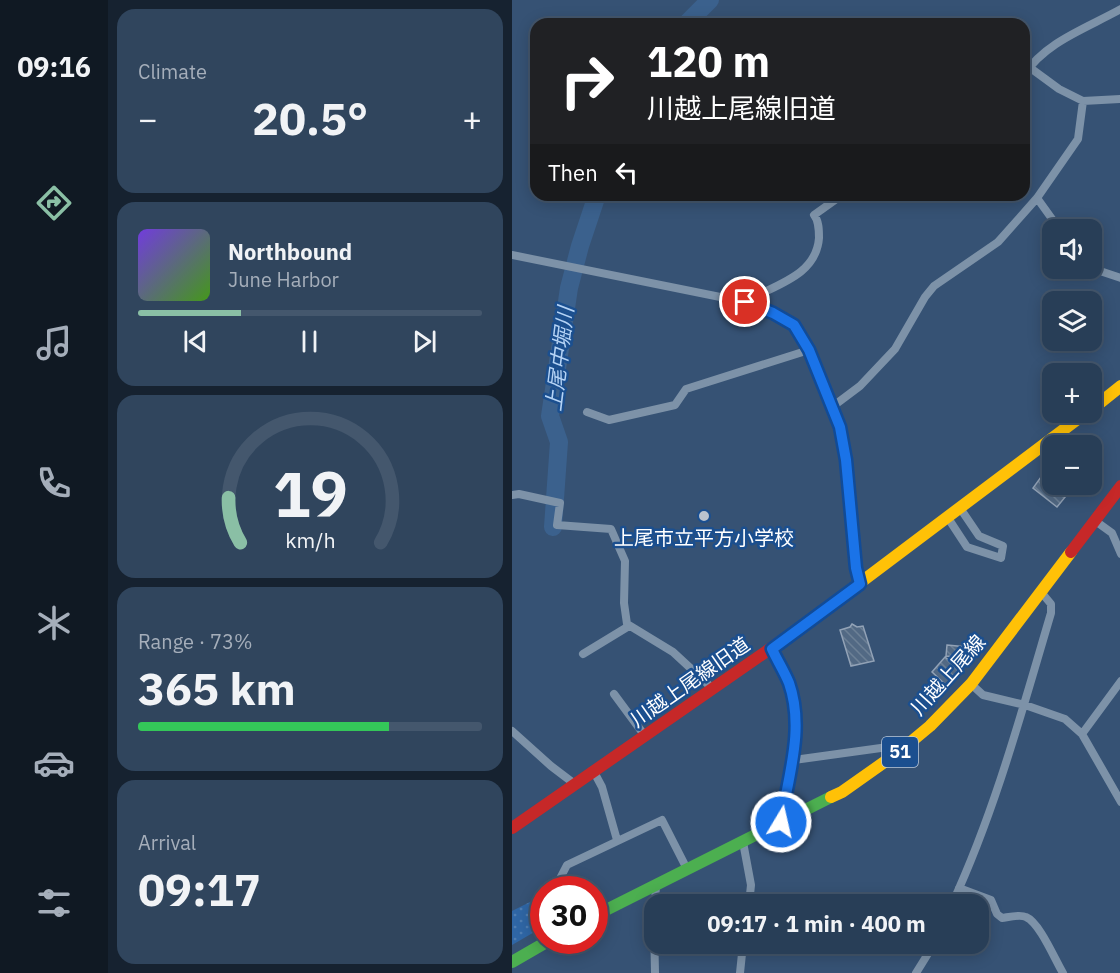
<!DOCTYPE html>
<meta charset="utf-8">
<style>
:root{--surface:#283e57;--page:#30455d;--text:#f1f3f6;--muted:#a5aeba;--line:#44576d;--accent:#8abfa5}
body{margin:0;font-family:"IBM Plex Sans","Noto Sans JP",sans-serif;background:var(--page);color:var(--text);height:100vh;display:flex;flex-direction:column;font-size:22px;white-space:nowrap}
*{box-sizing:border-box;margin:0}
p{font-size:20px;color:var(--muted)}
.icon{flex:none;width:33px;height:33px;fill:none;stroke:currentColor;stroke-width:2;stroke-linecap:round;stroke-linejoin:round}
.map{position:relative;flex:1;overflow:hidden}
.details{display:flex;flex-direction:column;gap:9px;padding:9px;background:#162230;width:404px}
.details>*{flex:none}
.banner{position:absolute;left:18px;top:18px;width:500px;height:183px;border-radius:18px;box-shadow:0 3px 15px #0003,0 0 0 2px var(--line);background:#202124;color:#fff;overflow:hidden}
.buttons{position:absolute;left:530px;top:219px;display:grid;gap:12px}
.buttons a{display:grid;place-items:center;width:60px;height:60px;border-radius:12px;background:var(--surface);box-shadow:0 3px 15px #0003,0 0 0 2px var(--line);font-size:30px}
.speed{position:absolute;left:18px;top:876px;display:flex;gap:12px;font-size:30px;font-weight:700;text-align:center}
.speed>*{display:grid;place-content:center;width:78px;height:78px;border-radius:50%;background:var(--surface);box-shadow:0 3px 15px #0003,0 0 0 2px var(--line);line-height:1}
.speed .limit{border:9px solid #d22;background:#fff;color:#111}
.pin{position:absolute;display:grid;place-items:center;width:51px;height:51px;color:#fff;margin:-26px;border:3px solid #fff;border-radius:50%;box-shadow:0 2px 6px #0007}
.me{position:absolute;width:66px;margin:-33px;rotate:9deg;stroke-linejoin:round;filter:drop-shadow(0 0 4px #0008)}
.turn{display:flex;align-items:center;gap:21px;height:126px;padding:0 18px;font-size:27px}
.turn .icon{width:78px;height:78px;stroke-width:2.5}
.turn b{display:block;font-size:42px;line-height:51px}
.then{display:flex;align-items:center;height:57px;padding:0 18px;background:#0003;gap:12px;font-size:22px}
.big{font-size:45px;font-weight:700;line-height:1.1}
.details .tile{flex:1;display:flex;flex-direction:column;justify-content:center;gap:9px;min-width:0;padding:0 21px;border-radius:18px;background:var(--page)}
.details .dial{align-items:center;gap:0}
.dial svg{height:156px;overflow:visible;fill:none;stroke:var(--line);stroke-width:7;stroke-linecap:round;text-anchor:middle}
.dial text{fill:var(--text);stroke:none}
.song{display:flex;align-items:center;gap:18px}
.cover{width:72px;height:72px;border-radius:9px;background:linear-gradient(135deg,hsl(260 70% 55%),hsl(100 70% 35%))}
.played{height:6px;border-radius:3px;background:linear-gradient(90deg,var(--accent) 30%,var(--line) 30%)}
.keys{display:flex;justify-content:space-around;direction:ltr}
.heat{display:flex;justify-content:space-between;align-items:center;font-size:33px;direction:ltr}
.charge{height:9px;border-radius:4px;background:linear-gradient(90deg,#34c759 73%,var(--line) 0)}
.trip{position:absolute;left:132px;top:894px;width:345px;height:60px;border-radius:18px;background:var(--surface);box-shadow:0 3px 15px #0003,0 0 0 2px var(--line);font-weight:700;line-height:60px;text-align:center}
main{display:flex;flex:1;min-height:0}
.tabs{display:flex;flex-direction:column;width:108px;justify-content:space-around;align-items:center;background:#101923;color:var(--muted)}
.tabs .icon{width:42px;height:42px}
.tabs .active{color:var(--accent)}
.tabs b{font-size:27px;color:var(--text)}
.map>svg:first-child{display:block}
.park{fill:url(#park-dots)}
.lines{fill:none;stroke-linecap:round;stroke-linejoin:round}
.river{stroke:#3b618d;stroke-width:18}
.building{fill:url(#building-back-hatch);stroke:#92a2b6;stroke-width:1.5}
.street{stroke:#7d92a8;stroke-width:8}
.fast{stroke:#4caf50;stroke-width:12}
.slow{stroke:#ffc107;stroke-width:12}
.jam{stroke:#c62828;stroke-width:12}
.route-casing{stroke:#114b97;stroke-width:15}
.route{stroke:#1a73e8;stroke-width:10}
.poi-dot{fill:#b9c2ce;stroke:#1b4f8f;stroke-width:2}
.labels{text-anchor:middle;stroke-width:5;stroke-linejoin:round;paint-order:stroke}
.shield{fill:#1b4f8f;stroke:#bbcadd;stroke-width:1.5}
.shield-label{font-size:18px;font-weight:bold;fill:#fff}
.poi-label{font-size:20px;fill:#fff;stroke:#1b4f8f}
.street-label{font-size:20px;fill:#fff;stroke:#1b4f8f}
.water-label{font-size:21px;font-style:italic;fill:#b5d3f5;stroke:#1b4f8f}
</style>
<main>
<nav class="tabs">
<b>09:16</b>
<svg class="icon active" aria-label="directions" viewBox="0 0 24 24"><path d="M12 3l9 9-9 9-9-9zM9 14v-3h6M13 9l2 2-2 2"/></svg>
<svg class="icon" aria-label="music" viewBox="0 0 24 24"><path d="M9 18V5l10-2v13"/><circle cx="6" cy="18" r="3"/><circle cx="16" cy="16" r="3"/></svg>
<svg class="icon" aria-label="phone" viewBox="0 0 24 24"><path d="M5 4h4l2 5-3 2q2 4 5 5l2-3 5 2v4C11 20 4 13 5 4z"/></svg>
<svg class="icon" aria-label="climate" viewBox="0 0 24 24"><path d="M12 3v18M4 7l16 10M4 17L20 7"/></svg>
<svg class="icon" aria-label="car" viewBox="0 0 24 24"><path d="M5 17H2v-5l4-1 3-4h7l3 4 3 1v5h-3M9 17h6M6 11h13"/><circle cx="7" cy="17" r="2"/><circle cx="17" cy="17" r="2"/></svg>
<svg class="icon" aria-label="filters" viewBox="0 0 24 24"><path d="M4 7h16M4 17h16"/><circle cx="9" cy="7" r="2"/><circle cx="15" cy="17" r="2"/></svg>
</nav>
<section class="details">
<div class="tile"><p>Climate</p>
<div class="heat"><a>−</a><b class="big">20.5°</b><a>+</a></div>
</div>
<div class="tile">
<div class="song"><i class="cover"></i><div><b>Northbound</b><p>June Harbor</p></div></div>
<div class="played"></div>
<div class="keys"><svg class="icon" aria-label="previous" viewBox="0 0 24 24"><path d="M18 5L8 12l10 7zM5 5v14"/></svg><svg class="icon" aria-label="pause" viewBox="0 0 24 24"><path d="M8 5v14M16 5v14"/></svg><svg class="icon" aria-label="next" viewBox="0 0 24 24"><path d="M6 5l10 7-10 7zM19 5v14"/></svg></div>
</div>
<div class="tile dial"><svg viewBox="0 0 100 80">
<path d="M14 69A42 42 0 1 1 86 69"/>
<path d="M14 69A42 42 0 0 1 8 46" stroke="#8abfa5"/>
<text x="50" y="56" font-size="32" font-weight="700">19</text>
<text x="50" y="72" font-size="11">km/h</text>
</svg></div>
<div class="tile"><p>Range · 73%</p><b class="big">365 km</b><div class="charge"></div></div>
<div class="tile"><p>Arrival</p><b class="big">09:17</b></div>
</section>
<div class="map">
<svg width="609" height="973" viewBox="0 0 609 973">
<defs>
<pattern id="park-dots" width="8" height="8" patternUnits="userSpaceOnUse" patternTransform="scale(1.5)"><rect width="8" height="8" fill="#2f66a5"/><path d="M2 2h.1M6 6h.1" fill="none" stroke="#4e7db2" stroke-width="1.8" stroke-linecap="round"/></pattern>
<pattern id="building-back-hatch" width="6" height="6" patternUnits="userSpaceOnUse" patternTransform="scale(1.5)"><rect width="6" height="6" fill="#526984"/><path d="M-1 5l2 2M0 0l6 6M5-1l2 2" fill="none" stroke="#6c8096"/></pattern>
</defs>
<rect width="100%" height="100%" fill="#365274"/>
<path class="park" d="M30,896l1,31 -31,18v-34z"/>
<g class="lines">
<path class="river" d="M174,24l24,-24
M41,527l6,-85 -9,-26 19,-128 11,-42 17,-51"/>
</g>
<path class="building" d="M529,477l25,19 -9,11 -24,-19z
M340,624l5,3 6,-1 11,35 -23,5 -11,-36 10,-3z
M435,645l20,2 -1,11 -20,-2z
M433,657l17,15 -14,15 -16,-15z"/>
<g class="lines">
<path class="street" d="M517,67l30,22 24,12 38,-2
M512,75c21,-33 63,-47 97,-66
M525,198l23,32
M0,255l233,47 28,11 21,12 15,25 31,77 6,33 10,108 4,16
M579,268l30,10
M233,302c28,-17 71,-25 74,-64 0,-8 0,-17 -5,-23l28,-20
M320,407l28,-21 35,-37 30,-52 9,-11 64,-44 39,-44 41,-59 5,-38
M75,412l22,8 66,-15 11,-16 123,-39
M0,495l7,-1 41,9 -3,22 54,4 14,32 -1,42 3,21 46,28 40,37
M436,518l19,29 34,11 2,-12 -24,-10 -19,-28
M582,520l18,13 9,21
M260,649c5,11 12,22 17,34 16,46 -1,93 -8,140
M71,654l46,-28
M459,684l12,11 42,10 40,14 17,15 39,68
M102,694l31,42
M0,731l39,35 25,19
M570,734l39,-53
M282,760l94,-13 12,4
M82,772l8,15 15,53
M231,842l8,43 -2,19
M447,888l32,12 6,14 5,4c7,-1 18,-4 24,-1 14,6 29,43 37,56
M42,890l13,-25 95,-45 25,49
M143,904l1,-20
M440,904c43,-93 70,-193 99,-291v-9l-10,-12
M142,923l1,50
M228,973l3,-29
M404,973l18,-29"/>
<path class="fast" d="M82,916l237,-119
M0,962l38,-22"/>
<path class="slow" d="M579,410l30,-24
M288,628l287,-216
M319,797l11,-5 58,-41 30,-25 41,-42 100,-132"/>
<path class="jam" d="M559,552l50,-66
M0,828l288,-200"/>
</g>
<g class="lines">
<g class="route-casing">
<path id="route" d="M233,302l28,11 21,12 15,25 31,77 6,33 10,108 4,16 -88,65c5,11 12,22 17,34 16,46 -1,93 -8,139"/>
</g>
<use href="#route" class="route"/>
</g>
<circle class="poi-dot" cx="192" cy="516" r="6"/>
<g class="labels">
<rect class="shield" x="370" y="737" width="36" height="30" rx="4.5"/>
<g class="shield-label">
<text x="388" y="758">51</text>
</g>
<g class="poi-label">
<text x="192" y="545">上尾市立平方小学校</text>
</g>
<g class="street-label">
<text transform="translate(436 675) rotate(-48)" y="7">川越上尾線</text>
<text transform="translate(178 682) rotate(-35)" y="7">川越上尾線旧道</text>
</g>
<g class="water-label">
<text transform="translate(48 359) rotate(-83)" y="7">上尾中堀川</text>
</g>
</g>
</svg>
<div class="buttons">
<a><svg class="icon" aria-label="sound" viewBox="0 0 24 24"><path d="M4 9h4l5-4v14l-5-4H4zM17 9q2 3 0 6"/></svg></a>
<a><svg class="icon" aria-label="layers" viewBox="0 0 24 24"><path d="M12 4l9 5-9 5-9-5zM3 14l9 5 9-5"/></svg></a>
<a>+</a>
<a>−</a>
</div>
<div class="speed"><div class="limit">30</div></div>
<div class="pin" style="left:233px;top:302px;background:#d93025"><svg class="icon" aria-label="arrive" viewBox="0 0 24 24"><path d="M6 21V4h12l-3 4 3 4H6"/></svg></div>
<svg class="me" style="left:269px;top:822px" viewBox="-20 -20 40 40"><circle r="17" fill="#1a73e8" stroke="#fff" stroke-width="3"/><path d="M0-11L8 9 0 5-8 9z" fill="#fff"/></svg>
<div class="trip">09:17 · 1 min · 400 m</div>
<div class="banner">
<div class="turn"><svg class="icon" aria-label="right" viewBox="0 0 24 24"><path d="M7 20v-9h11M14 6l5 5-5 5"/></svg><div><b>120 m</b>川越上尾線旧道</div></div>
<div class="then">Then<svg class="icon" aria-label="left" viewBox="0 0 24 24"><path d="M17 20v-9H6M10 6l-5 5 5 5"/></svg></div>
</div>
</div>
</main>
